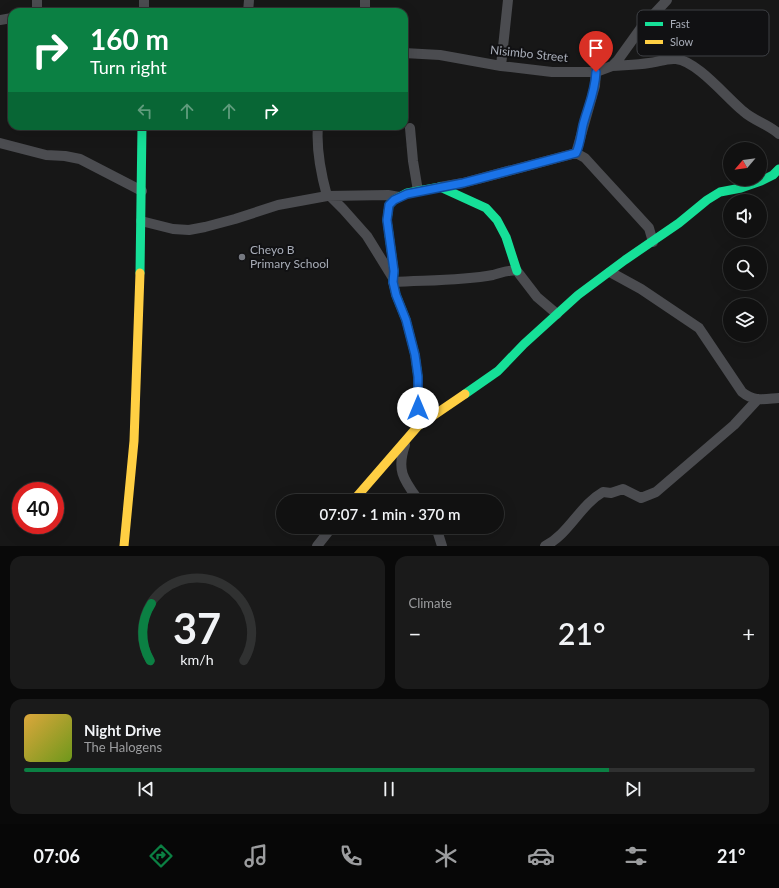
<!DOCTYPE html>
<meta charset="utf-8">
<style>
:root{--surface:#111;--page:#1a1a1a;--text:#f1f3f6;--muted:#9c9d9f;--line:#303131;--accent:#0b8043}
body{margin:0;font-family:Lato,sans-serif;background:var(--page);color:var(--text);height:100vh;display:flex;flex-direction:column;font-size:15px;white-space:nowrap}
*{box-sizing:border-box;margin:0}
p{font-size:13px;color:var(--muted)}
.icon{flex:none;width:22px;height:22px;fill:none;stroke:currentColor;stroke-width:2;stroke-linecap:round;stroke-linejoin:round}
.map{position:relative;height:546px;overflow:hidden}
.panel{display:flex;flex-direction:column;gap:10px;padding:10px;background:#090909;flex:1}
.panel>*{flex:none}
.top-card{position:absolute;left:8px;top:8px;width:400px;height:122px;border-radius:12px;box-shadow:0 4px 16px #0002,0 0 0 1px var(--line);background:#0b8043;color:#fff;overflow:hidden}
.needle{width:26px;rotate:241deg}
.controls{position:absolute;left:723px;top:142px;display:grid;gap:8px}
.controls a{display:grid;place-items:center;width:44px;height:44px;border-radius:50%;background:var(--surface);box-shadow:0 4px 16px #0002,0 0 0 1px var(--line);font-size:20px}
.speed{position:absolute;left:12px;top:482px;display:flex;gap:8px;font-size:20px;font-weight:700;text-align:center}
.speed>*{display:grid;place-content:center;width:52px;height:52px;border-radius:50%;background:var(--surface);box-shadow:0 4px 16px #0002,0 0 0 1px var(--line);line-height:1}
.speed .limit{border:6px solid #d22;background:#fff;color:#111}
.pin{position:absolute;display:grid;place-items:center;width:34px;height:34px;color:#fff;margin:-41px -17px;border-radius:50% 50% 50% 0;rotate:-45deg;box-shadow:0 0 4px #0007}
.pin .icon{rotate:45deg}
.me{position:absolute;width:44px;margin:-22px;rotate:0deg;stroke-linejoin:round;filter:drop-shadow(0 0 3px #0008)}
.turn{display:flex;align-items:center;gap:14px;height:84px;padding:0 16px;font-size:18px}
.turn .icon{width:52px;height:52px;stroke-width:2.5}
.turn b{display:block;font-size:28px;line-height:34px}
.lanes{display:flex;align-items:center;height:38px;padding:0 16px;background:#0003;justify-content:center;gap:20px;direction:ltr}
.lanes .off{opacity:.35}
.big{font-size:30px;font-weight:600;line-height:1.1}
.panel .card{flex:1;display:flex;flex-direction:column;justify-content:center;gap:6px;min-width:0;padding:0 14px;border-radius:12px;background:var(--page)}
.panel .dial{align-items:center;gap:0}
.dial svg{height:104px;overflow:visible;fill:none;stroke:var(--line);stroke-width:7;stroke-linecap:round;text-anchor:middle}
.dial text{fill:var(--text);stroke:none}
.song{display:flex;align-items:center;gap:12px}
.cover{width:48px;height:48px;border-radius:6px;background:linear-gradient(135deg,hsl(40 70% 55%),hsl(80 70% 35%))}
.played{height:4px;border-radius:2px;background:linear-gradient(90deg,var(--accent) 80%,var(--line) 80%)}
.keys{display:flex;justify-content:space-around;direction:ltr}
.heat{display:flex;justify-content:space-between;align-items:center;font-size:22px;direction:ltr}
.panel .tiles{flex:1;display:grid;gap:10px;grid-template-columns:1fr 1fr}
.card:last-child{grid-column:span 2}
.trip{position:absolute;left:276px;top:494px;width:228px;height:40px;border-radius:20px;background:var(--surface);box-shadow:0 4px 16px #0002,0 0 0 1px var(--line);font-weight:600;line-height:40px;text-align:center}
.tabs{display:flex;height:64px;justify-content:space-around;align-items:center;background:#070707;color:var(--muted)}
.tabs .icon{width:28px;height:28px}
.tabs .active{color:var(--accent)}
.tabs b{font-size:18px;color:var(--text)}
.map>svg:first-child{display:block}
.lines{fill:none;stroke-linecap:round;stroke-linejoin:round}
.street{stroke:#4b4c50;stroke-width:10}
.fast{stroke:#16e098;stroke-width:9}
.slow{stroke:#ffcf43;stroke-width:9}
.route-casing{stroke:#114b97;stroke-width:10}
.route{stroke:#1a73e8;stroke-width:7}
.poi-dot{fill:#757880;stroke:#111113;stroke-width:1.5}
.labels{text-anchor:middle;stroke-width:4;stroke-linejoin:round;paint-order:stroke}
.street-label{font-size:12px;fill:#a8adb8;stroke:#111113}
.poi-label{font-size:12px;fill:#a8adb8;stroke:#111113;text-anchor:start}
.key{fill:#111113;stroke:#3e4045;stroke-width:1}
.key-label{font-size:11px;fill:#a8adb8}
</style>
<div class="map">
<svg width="779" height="546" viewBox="0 0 779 546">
<rect width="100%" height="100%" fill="#171717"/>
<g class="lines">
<path class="street" d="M365,0v9l2,3
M37,12v-12
M144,12v-12
M248,12l1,-12
M0,20l12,-2
M404,53l36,2 61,11 51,6h44l16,-6 6,-6 23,-32 26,-28
M501,66l7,-66
M612,66c12,-1 25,-1 37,-3 9,-1 18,-5 27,-4 21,2 50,38 67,52 11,10 25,13 36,23
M318,126c-2,23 3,48 9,70
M410,128l3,33 5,30
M0,143l46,12 19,1 15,3 62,32
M576,153l19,-67 1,-14
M440,187l23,-4 113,-30 9,5 10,11 54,59 4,14
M330,196l13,13 24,27 26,42
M141,221l32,8 16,1 16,-3 30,-8 43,-14 49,-9 61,-1 11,2
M610,272l31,17 58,39 43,64c12,10 22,7 37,6
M393,282c33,-2 67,-1 100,-7 8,-2 17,-6 24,-4l20,26 20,17
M405,445c-9,26 -1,35 14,56
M436,527l6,19
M317,546l15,-19
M545,546c24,-12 35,-41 58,-54l8,1 12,-4 18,9 15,-6 78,-67 24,-26"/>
<path class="fast" d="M140,273l2,-147
M465,394l33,-23 26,-27 54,-49 47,-35 54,-37 28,-23 13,-8 21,-4 20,-7 12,-6 6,-6
M418,426v-49l-3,-22 -9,-35 -10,-25 -3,-13 1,-11 -7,-51 2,-15 5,-5 13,-7 33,-6 46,21 11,12 9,17 11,34"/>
<path class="slow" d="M353,501l65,-75 47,-32
M124,546l10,-105 6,-168"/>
</g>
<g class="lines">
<g class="route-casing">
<path id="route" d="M418,408v-31l-3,-22 -9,-35 -10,-25 -3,-13 1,-11 -7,-51 2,-15 5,-5 13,-6 56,-11 113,-30c4,-8 5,-19 7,-28 5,-19 12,-32 13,-53"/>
</g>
<use href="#route" class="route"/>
</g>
<circle class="poi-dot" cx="242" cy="257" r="4"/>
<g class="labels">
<g class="street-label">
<text transform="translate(529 54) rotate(6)" y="4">Nisimbo Street</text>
</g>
<g class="poi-label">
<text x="250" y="254">Cheyo B<tspan x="250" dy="14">Primary School</tspan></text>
</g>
</g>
<rect x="637" y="10" width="132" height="46" rx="6" class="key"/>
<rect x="645" y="22" width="18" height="4" fill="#16e098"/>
<rect x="645" y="40" width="18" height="4" fill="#ffcf43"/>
<g class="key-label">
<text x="670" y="28">Fast</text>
<text x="670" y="46">Slow</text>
</g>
</svg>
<div class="controls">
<a><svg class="needle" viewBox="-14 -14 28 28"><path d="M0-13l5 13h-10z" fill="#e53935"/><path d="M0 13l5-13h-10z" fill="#9c9d9f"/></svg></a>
<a><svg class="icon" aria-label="sound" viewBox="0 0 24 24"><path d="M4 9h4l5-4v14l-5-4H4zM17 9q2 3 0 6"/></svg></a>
<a><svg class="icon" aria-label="search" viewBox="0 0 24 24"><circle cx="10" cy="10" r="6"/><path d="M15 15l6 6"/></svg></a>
<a><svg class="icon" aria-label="layers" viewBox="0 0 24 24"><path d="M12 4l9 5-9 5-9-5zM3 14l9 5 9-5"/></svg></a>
</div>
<div class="speed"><div class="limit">40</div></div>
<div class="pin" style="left:596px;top:72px;background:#d93025"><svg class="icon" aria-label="arrive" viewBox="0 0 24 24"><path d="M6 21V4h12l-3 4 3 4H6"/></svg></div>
<svg class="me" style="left:418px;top:408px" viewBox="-20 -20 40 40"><circle r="19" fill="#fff"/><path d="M0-13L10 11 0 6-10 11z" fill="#1a73e8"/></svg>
<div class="trip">07:07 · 1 min · 370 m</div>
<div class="top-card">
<div class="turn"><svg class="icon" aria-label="right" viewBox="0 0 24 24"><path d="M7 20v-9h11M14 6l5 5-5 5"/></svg><div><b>160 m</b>Turn right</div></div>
<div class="lanes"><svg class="icon off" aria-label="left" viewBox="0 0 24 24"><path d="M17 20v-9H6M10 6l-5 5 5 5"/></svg><svg class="icon off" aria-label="ahead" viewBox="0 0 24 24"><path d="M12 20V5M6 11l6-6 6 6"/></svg><svg class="icon off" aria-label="ahead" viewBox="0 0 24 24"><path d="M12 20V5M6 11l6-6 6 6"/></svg><svg class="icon" aria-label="right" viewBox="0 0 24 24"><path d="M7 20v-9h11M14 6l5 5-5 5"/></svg></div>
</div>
</div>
<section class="panel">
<div class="tiles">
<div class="card dial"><svg viewBox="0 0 100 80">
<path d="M14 69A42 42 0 1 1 86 69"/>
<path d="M14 69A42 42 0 0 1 15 25" stroke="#0b8043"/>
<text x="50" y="56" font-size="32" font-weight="700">37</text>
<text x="50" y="72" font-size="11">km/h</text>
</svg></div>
<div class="card"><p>Climate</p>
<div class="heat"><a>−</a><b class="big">21°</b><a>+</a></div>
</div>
<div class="card">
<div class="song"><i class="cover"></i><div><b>Night Drive</b><p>The Halogens</p></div></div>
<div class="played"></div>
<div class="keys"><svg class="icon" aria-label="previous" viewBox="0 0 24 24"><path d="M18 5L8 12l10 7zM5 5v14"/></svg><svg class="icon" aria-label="pause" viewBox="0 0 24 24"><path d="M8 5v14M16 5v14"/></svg><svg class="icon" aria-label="next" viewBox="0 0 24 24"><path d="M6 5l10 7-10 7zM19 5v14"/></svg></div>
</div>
</div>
</section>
<nav class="tabs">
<b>07:06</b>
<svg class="icon active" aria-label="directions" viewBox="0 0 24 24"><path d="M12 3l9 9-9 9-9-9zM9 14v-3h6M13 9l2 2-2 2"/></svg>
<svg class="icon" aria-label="music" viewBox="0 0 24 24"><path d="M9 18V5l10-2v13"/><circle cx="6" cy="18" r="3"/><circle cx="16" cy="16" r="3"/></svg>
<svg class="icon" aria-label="phone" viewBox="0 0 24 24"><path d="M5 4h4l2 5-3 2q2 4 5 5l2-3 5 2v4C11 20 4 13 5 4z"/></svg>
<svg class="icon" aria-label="climate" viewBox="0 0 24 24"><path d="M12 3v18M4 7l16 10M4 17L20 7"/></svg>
<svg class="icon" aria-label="car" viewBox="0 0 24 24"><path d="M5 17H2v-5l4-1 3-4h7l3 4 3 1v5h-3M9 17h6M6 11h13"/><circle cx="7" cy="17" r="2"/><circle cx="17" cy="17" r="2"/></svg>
<svg class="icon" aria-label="filters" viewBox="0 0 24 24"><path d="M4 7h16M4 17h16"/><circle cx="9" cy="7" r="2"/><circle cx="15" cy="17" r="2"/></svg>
<b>21°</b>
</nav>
